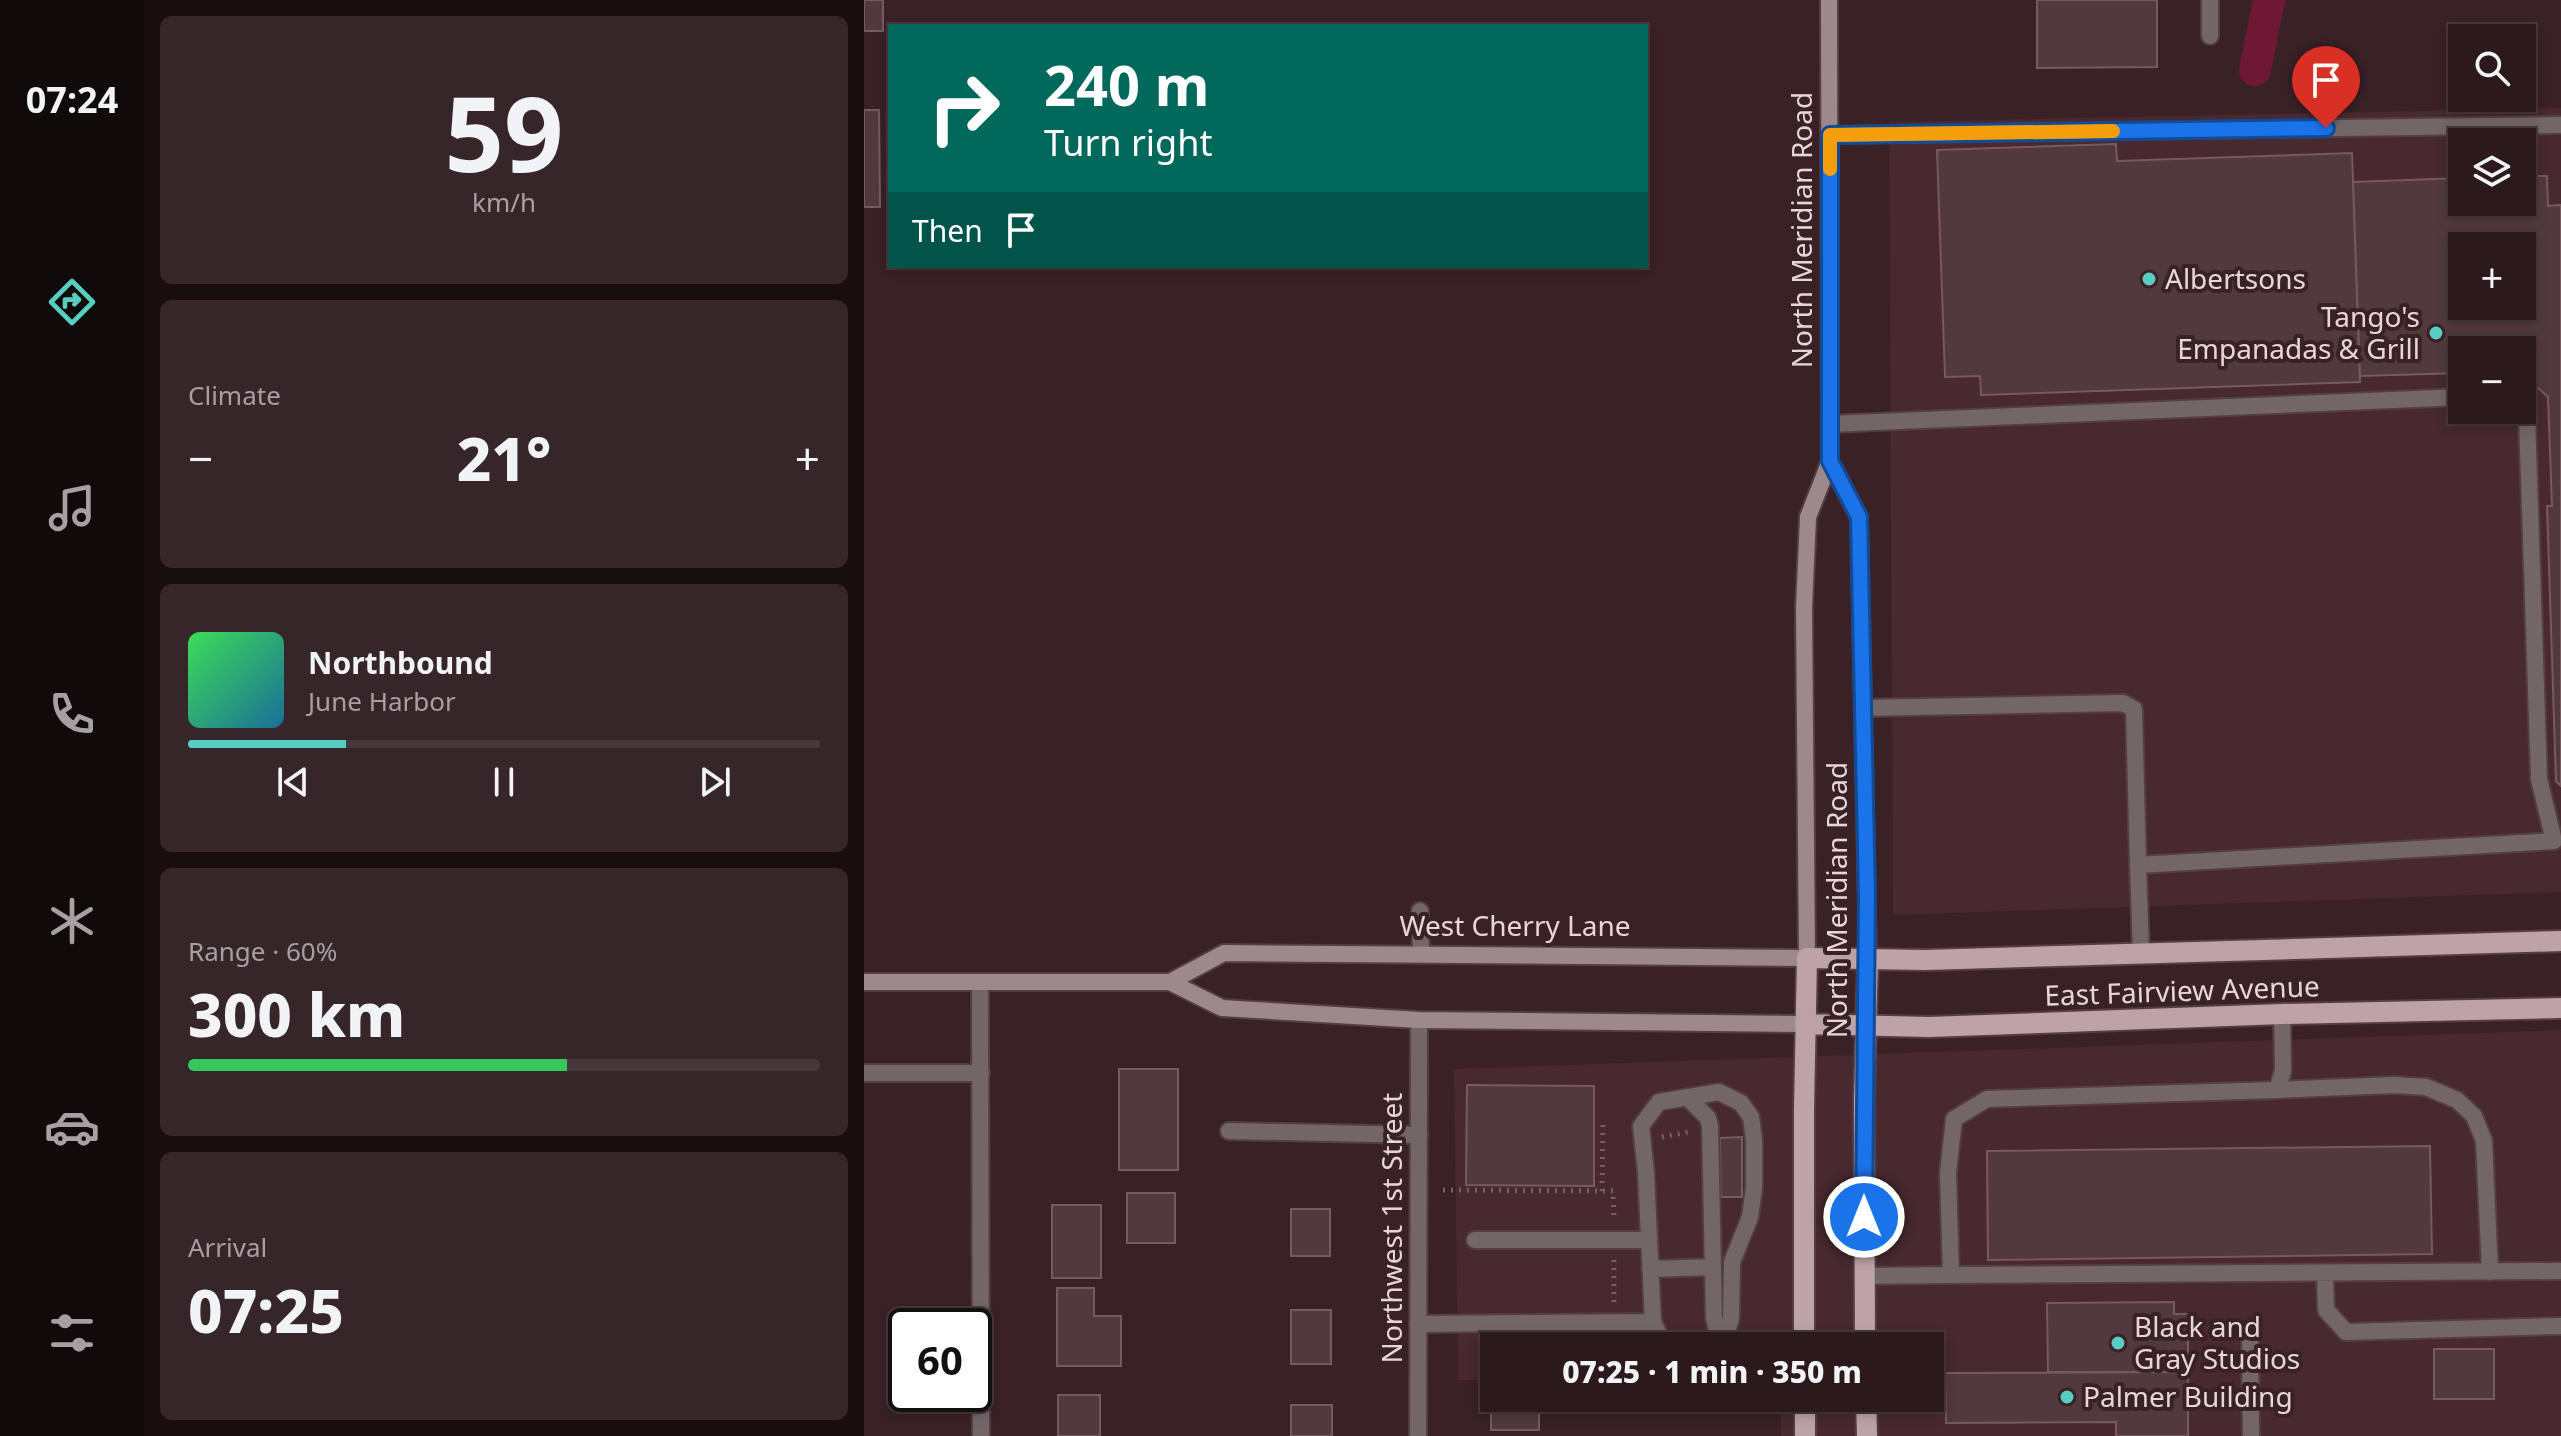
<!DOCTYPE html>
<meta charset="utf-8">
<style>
:root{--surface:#2b191c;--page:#372629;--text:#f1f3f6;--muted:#a6a0a3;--line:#47383b;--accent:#57cec1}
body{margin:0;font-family:"Noto Sans",sans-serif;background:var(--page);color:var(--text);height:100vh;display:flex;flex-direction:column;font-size:30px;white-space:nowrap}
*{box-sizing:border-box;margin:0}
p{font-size:26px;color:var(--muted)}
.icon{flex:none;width:44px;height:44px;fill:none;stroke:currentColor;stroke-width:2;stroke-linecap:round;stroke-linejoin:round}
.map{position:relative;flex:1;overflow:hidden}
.drawer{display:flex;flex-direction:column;gap:16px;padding:16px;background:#180e0f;width:720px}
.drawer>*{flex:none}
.hud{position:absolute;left:24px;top:24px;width:760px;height:244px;border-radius:0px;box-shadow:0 4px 12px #0003,0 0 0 2px var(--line);background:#00695c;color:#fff;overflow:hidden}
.buttons{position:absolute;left:1584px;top:24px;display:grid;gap:16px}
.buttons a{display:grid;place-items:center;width:88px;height:88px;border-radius:0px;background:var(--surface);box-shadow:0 4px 12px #0003,0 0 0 2px var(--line);font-size:40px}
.speed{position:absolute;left:24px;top:1308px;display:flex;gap:16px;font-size:40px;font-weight:700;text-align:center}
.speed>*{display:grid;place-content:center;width:104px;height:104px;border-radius:50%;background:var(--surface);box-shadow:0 4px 12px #0003,0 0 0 2px var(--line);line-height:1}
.speed .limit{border:4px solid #111;border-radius:12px;background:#fff;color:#111}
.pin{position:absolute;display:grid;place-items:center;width:68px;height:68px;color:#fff;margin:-82px -34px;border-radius:50% 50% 50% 0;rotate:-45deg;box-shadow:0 0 8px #0007}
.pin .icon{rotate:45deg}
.me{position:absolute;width:88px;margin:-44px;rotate:0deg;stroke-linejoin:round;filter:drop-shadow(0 0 6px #0008)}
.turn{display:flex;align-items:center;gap:28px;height:168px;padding:0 24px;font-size:36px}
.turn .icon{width:104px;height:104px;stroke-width:2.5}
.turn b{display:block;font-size:56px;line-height:68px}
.then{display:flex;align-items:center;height:76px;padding:0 24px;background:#0003;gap:16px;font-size:30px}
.big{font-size:60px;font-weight:800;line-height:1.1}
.drawer .card{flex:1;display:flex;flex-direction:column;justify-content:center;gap:12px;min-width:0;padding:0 28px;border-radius:12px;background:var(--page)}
.drawer .dial{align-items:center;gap:0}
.dial b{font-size:104px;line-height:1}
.song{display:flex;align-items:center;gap:24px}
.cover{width:96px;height:96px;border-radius:12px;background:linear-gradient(135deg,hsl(130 70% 55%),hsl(200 70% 35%))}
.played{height:8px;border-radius:4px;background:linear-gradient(90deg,var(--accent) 25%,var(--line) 25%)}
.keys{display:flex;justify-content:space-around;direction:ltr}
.heat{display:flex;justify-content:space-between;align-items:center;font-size:44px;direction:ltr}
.charge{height:12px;border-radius:6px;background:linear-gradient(90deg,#34c759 60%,var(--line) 0)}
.trip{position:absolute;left:616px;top:1332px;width:464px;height:80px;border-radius:0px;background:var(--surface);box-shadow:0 4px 12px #0003,0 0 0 2px var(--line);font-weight:800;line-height:80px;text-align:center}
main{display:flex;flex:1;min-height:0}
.tab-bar{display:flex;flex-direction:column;width:144px;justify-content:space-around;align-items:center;background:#110a0b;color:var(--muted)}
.tab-bar .icon{width:56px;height:56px}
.tab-bar .selected{color:var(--accent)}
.tab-bar b{font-size:36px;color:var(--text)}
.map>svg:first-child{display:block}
.built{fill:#47292f;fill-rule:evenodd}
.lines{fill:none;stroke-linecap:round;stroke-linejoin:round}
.canal{stroke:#6d1935;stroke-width:32}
.building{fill:#52393e;stroke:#755a5f;stroke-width:2;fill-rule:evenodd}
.service-casing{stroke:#553e43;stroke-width:20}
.minor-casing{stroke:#553e43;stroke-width:20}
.secondary-casing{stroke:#553e43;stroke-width:20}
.primary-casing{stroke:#553e43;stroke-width:24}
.path{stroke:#756064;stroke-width:5;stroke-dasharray:2 6;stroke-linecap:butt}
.service{stroke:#736668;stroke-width:16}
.minor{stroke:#736668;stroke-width:16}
.secondary{stroke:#9d888c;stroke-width:16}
.primary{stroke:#bda3a7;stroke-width:20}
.route-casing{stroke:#114b97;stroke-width:20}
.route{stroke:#1a73e8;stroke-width:14}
.slow{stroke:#f59e0b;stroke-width:14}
.poi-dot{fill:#57cec1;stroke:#392126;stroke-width:3}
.labels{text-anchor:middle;stroke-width:8;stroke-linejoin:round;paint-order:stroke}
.street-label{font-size:28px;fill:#e6d6d9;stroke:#392126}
.poi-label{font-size:28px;fill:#e6d6d9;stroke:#392126;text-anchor:start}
</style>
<main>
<nav class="tab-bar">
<b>07:24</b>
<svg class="icon selected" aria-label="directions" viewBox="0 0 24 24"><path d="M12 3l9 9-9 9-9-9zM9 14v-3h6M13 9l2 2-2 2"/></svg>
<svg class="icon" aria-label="music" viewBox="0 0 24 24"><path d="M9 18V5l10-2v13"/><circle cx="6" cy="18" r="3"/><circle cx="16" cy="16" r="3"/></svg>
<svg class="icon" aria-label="phone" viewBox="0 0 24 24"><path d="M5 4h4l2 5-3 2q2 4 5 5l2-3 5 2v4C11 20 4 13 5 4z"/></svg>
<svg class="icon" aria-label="climate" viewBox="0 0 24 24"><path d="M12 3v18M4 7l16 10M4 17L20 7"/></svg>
<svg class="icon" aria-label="car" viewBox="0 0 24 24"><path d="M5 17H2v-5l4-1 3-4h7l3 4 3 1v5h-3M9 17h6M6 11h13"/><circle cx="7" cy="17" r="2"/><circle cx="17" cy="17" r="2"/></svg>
<svg class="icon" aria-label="filters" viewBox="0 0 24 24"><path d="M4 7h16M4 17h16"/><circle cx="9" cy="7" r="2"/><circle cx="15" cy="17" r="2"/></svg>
</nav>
<section class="drawer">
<div class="card dial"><b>59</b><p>km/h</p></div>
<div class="card"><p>Climate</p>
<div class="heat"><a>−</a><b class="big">21°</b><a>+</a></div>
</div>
<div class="card">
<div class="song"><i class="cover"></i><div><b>Northbound</b><p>June Harbor</p></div></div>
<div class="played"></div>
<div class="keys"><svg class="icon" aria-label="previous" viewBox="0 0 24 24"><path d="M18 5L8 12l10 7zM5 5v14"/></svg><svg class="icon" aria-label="pause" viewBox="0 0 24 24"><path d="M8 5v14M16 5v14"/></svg><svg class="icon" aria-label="next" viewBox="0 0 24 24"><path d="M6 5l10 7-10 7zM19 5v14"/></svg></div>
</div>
<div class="card"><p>Range · 60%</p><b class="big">300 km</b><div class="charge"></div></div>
<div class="card"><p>Arrival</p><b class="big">07:25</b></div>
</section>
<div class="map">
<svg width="1697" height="1436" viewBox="0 0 1697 1436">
<rect width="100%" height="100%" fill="#392126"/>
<path class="built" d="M1697,108v784l-668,23 -4,-793zM1598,142h60v60h-60zM1598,246h60v60h-60zM1598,350h60v60h-60z
M1697,1030v406h-780l-1,-38h150v-52h-436v34h-36l-4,-311z"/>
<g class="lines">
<path class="canal" d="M1391,70l14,-70"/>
</g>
<path class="building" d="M0,0h19v31h-19z
M1173,0h120v67l-120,1z
M0,110h15l1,97h-16z
M1252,144l1,17 235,-8 8,229 -379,13 -1,-19 -35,1 -8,-227z
M1658,176h25l1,30 13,-1v581l-5,-5 -9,-275h5l-4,-109 -26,-24v-23h-60v23l-102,3 -7,-194 109,-4v24h60zM1598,246h60v60h-60z
M255,1069h59v101h-59z
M603,1085l127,1v100l-128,-1z
M878,1137v60h-21l-1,-59z
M1566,1146l2,108 -444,6 -1,-109z
M263,1193h48v50h-48z
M188,1205h49v73h-49z
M427,1209h39v47h-39z
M193,1288h37v28h27v50h-64z
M1310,1302v12h14v58h-140l-1,-69z
M427,1310h40v54h-40z
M1570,1349h60v50h-60z
M1324,1372v64h-72v-14l-170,1 -1,-50z
M627,1390h3v8h45v32h-48z
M194,1395h42v41h-42z
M427,1405h41v31h-41z"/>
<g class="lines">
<g class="service-casing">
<path id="service" d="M1346,36v-36
M966,135l731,-10
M966,424l632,-27
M999,708l260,-5 11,6 4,156
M556,911l1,43
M1277,953l-3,-88 416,-24 -15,-62 -12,-361 -6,-8
M0,1073h117
M1413,1090l117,-5 32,2 31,13 17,16 10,25 6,131
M823,1097l21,21 2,8 4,192 7,28
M365,1131l190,4
M611,1240h174
M786,1269l63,-2
M1461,1273l1,37 20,22 215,-6
M1087,1275l610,-4
M1000,1276l87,-1 -3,-102 6,-54 33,-20 290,-9 6,-19 -1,-57
M789,1322l8,16 17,8
M554,1324l235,-2 -7,-149 -5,-47 18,-24 60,-10 22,11 10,14 3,23v48l-4,29 -18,45 -1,56 -8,28
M1386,1340l1,96"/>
</g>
<g class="minor-casing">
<path id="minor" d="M116,983l1,453
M554,1436l1,-416"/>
</g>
<g class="secondary-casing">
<path id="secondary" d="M966,461l29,56 9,442
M0,982h306l52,26 197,12 386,4
M306,982l54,-29 583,5 -3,-350 4,-91 22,-56 -1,-461"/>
</g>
<g class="primary-casing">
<path id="primary" d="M941,1024l124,3 353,-13 279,-6
M940,1346v-237l3,-151 118,2 636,-19
M1001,1346l-1,-247 4,-140
M941,1398v38
M1002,1398l1,38"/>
</g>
<path class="path" d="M798,1137l26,-5
M579,1190l170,1 1,28
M738,1191l1,-69
M750,1260v42"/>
<use href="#service" class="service"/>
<use href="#minor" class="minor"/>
<use href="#secondary" class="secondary"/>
<use href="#primary" class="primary"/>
</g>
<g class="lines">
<g class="route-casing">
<path id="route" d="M1000,1217l3,-321 -8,-379 -29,-56v-326l496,-7"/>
</g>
<use href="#route" class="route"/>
<path class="slow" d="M966,169v-34l283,-4"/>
</g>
<g class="poi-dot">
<circle cx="1285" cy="279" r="8"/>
<circle cx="1572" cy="333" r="8"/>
<circle cx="1254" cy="1343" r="8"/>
<circle cx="1203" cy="1397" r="8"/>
</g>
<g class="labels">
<g class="street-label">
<text transform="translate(938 230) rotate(-90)" y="10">North Meridian Road</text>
<text transform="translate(973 900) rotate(-90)" y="10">North Meridian Road</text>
<text x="651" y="936">West Cherry Lane</text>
<text transform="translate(1318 991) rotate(-2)" y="10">East Fairview Avenue</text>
<text transform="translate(528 1228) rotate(-90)" y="10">Northwest 1st Street</text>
</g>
<g class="poi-label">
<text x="1301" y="289">Albertsons</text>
<text x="1556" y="327" text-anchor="end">Tango's<tspan x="1556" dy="32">Empanadas &amp; Grill</tspan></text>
<text x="1270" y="1337">Black and<tspan x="1270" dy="32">Gray Studios</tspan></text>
<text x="1219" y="1407">Palmer Building</text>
</g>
</g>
</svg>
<div class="buttons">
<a><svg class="icon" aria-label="search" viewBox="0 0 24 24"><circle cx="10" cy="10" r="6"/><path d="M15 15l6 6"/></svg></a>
<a><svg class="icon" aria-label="layers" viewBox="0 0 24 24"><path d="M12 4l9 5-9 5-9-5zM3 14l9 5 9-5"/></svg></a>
<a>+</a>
<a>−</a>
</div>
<div class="speed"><div class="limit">60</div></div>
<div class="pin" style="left:1462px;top:128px;background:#d93025"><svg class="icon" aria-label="arrive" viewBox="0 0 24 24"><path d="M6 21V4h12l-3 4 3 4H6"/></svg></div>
<svg class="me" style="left:1000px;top:1217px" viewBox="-20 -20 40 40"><circle r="17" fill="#1a73e8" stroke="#fff" stroke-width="3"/><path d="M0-11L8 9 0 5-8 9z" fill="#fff"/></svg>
<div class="trip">07:25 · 1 min · 350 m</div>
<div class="hud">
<div class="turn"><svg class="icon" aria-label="right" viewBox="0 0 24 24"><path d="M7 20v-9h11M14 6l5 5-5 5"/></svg><div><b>240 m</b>Turn right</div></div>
<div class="then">Then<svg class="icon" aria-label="arrive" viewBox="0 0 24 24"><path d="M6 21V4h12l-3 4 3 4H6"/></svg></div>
</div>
</div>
</main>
